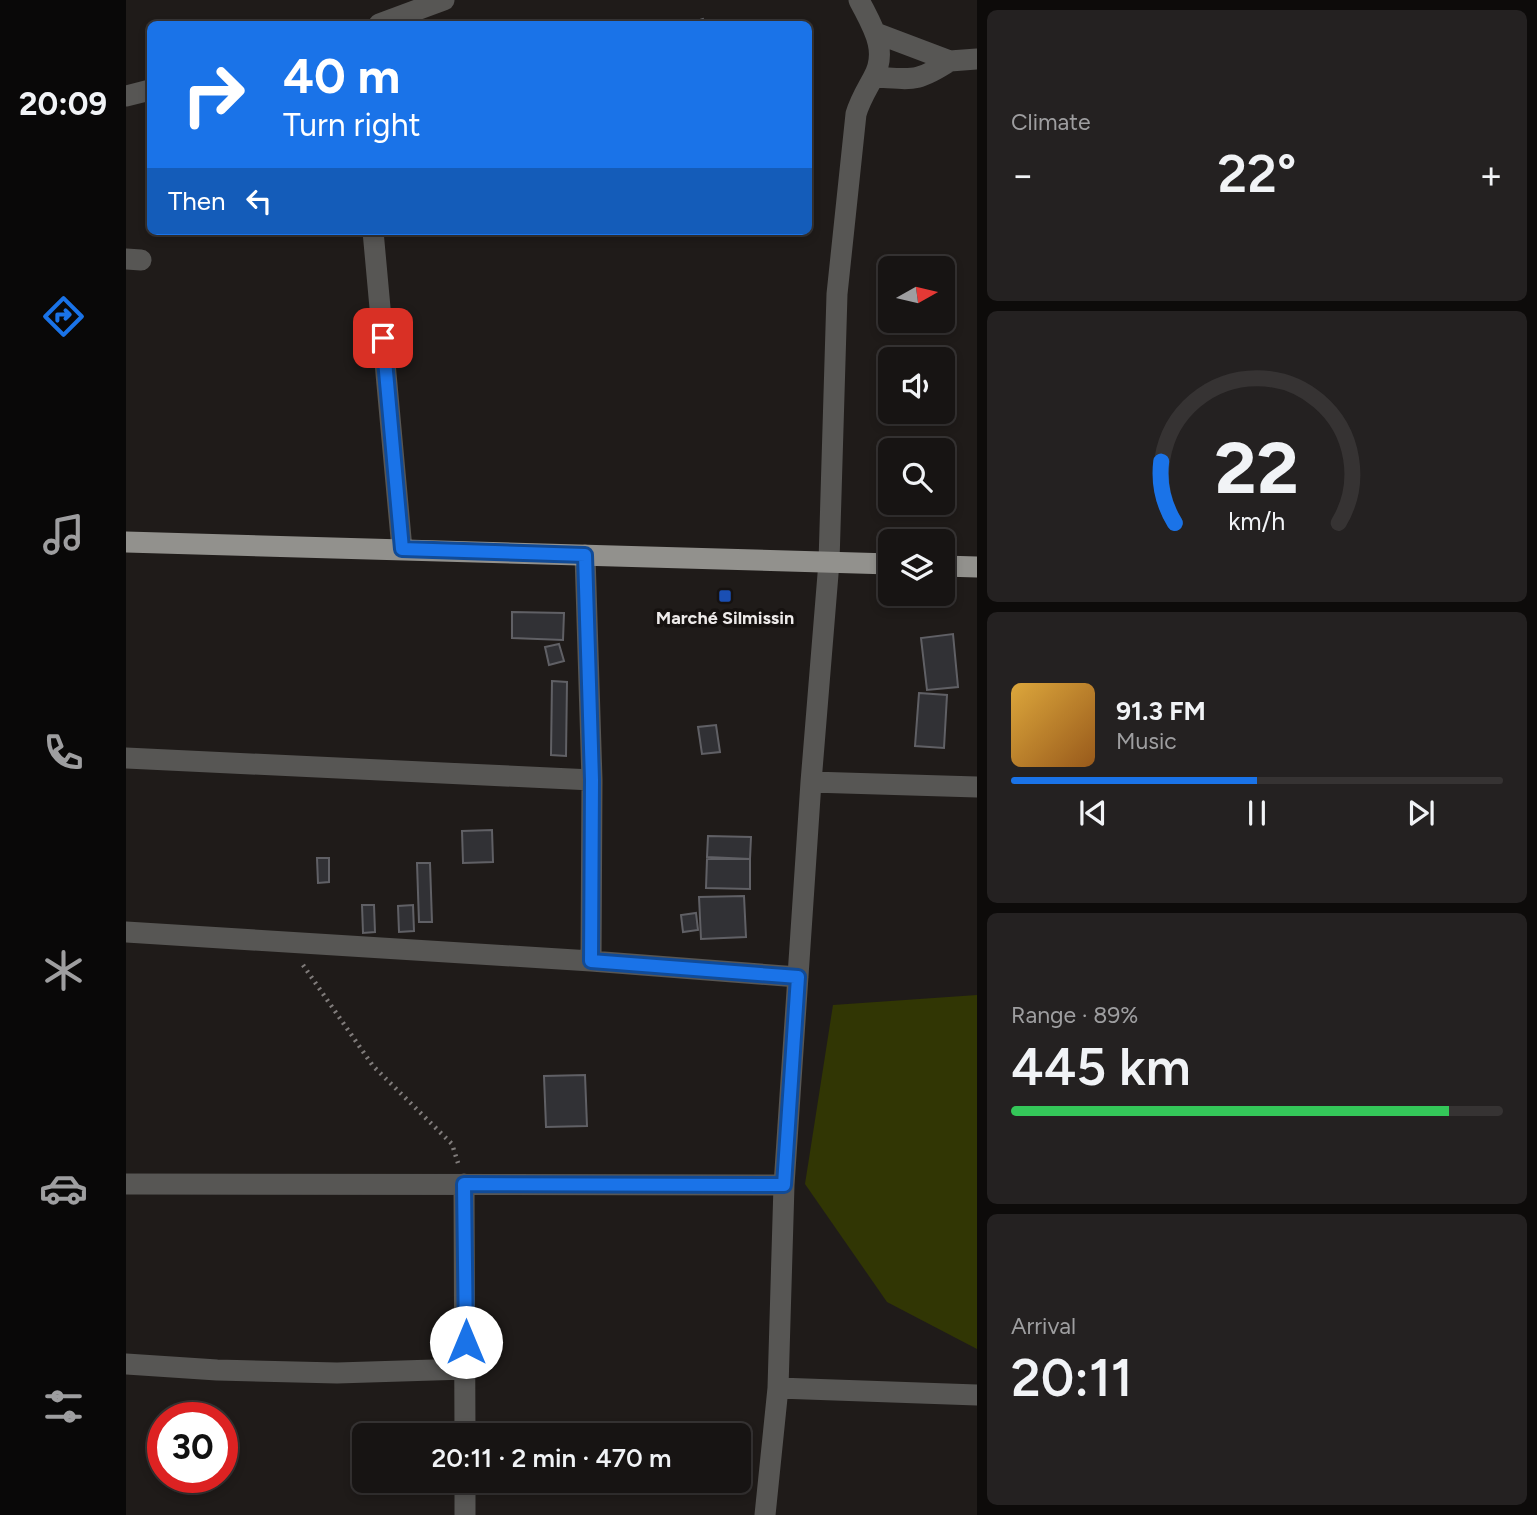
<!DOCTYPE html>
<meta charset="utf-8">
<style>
:root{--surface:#171413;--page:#242121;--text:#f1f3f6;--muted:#9e9ea0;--line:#363333;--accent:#1a73e8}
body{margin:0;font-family:Figtree,sans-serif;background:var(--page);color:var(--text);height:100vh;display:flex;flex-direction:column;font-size:26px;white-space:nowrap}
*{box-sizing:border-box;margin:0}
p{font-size:23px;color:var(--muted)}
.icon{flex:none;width:38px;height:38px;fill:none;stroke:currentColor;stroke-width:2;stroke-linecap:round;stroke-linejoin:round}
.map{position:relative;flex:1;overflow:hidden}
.details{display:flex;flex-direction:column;gap:10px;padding:10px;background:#0d0b0a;width:560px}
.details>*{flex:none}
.guide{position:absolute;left:21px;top:21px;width:665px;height:214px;border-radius:10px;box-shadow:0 4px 10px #0003,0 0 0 2px var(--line);background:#1a73e8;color:#fff;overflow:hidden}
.needle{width:46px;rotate:82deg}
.tools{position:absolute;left:752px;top:256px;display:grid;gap:14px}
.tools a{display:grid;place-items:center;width:77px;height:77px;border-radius:10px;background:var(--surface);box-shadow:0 4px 10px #0003,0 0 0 2px var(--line);font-size:35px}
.speed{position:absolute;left:21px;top:1402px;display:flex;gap:14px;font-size:35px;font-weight:700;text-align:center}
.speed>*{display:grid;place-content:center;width:91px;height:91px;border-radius:50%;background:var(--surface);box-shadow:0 4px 10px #0003,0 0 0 2px var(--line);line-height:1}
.speed .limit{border:10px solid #d22;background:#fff;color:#111}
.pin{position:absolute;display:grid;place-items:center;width:60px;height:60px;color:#fff;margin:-30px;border-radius:14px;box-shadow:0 4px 10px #0006}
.me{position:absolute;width:77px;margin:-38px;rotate:0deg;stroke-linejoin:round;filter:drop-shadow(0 0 5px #0008)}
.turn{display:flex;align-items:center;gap:24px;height:147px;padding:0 21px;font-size:32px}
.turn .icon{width:91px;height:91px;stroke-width:2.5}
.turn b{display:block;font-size:49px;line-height:60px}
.then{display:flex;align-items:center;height:66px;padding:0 21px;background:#0003;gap:14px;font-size:26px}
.big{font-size:52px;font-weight:600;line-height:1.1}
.details .widget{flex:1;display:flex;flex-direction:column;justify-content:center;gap:10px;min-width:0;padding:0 24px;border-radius:10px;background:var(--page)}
.details .dial{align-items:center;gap:0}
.dial svg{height:182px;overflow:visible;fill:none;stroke:var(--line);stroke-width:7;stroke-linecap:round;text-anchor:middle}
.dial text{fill:var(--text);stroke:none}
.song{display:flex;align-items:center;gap:21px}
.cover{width:84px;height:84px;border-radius:10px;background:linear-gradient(135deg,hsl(40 70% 55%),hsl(30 70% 35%))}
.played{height:7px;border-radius:4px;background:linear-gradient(90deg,var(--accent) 50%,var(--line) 50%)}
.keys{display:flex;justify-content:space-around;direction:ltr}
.heat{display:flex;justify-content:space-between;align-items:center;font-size:38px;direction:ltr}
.charge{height:10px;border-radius:5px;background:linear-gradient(90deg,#34c759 89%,var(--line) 0)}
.trip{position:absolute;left:226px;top:1423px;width:399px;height:70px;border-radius:10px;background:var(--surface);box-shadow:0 4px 10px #0003,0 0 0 2px var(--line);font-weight:600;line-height:70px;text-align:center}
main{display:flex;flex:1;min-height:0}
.menu{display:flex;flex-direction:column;width:126px;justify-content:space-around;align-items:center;background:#090808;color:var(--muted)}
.menu .icon{width:49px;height:49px}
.menu .selected{color:var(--accent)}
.menu b{font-size:32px;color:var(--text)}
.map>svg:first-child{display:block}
.green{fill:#313604}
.building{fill:#313135;stroke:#606065;stroke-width:2}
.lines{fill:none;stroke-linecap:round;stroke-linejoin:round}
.path{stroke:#807c7b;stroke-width:4.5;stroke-dasharray:2 5;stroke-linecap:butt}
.street{stroke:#575654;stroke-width:21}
.primary{stroke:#92918d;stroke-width:21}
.route-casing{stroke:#114b97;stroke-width:18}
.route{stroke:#1a73e8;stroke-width:12}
.transit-dot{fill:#1a4fb4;stroke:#161210;stroke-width:2.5}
.labels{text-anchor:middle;stroke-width:7;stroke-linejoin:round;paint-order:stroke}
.poi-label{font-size:18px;font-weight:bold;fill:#eeebea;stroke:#161210}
</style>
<main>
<nav class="menu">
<b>20:09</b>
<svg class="icon selected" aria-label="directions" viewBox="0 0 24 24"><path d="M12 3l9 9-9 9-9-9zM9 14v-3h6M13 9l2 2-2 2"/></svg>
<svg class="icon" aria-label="music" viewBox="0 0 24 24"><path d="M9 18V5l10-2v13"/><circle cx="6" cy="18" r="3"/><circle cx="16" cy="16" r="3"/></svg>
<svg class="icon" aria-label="phone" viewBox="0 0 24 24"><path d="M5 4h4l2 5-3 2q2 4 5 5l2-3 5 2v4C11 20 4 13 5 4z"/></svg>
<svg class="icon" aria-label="climate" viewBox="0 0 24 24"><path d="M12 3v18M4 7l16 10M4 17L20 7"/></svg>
<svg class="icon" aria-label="car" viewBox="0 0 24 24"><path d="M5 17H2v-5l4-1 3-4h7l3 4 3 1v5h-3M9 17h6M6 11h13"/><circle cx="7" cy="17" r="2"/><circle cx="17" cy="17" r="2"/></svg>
<svg class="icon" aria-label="filters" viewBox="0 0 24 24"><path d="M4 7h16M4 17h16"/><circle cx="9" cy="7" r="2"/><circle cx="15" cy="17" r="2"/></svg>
</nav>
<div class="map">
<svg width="851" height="1515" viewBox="0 0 851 1515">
<rect width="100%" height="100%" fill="#1f1b19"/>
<path class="green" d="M851,995v354l-90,-47 -82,-118 28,-179z"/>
<path class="building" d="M577,19l2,5h-18z
M386,612l52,1 -1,27 -51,-2z
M827,634l5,53 -31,3 -6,-52z
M433,644l5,17 -15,4 -4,-18z
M426,681l15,1 -1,74 -15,-1z
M793,693l28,2 -3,53 -29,-2z
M590,725l4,27 -18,2 -4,-27z
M366,830l1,32 -30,1 -1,-32z
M582,836l43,1 -1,22 -43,-2z
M191,858h12v24l-11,1z
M581,859h43v30l-44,-1z
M291,863h13l2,59h-13z
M618,896l2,41 -45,2 -2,-42z
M236,905h12l1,27 -12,1z
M287,905l1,26 -15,1 -1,-26z
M570,913l2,17 -15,2 -2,-17z
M459,1075l2,51 -41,1 -2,-51z"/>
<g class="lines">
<path class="path" d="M177,965l70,101 79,78 6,19"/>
<path class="street" d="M253,24l65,-24
M750,33l74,28 27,-2
M748,77c39,2 42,6 76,-16
M0,96l24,-6
M247,231l29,318
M0,259l15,1
M459,555l7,225 -1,181
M0,758l466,22
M685,782l166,5
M0,932l465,29 207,16
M0,1184l658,1
M338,1184l1,251
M0,1364l91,6 120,3 129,-4
M652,1388l199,7
M339,1515v-35
M639,1515l13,-127 6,-203 27,-403 18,-220 8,-268 19,-180c4,-14 10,-23 17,-36 16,-28 -1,-52 -14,-78"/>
<path class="primary" d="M0,542l765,22
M817,566l34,1"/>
</g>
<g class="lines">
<g class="route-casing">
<path id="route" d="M257,338l19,211 183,6 7,225 -1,181 207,16 -14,208 -320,-1 2,158"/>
</g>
<use href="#route" class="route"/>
</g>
<rect class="transit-dot" x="592" y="589" width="14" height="14" rx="3.5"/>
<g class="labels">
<g class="poi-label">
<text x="599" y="624">Marché Silmissin</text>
</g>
</g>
</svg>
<div class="tools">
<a><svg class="needle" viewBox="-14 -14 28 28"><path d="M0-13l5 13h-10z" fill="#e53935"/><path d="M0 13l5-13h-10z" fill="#9e9ea0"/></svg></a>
<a><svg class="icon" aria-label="sound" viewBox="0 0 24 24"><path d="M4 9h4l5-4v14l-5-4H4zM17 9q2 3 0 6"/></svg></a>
<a><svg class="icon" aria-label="search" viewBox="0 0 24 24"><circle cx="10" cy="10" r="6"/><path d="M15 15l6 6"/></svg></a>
<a><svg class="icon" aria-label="layers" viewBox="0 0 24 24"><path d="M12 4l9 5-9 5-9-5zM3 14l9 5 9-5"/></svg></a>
</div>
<div class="speed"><div class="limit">30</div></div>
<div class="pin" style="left:257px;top:338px;background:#d93025"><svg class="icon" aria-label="arrive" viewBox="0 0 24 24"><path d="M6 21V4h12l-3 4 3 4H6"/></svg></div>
<svg class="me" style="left:340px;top:1342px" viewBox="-20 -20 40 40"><circle r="19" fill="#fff"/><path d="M0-13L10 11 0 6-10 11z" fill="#1a73e8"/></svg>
<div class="trip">20:11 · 2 min · 470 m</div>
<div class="guide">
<div class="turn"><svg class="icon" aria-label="right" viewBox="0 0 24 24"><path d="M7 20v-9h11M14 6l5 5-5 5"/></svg><div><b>40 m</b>Turn right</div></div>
<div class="then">Then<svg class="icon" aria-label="left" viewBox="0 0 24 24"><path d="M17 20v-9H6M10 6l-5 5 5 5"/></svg></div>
</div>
</div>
<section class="details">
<div class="widget"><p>Climate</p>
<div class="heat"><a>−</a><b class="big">22°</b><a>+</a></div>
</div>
<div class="widget dial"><svg viewBox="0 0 100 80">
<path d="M14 69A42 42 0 1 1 86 69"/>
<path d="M14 69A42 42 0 0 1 8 42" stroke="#1a73e8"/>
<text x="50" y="56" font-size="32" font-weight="700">22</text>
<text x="50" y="72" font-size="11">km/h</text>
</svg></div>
<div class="widget">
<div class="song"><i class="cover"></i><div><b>91.3 FM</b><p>Music</p></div></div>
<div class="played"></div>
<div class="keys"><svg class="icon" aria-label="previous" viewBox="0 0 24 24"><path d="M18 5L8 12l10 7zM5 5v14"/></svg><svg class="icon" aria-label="pause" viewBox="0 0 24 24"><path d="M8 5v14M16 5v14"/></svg><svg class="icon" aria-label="next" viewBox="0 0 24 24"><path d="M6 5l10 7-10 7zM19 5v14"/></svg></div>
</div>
<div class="widget"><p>Range · 89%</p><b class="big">445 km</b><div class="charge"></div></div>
<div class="widget"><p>Arrival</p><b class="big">20:11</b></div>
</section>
</main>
